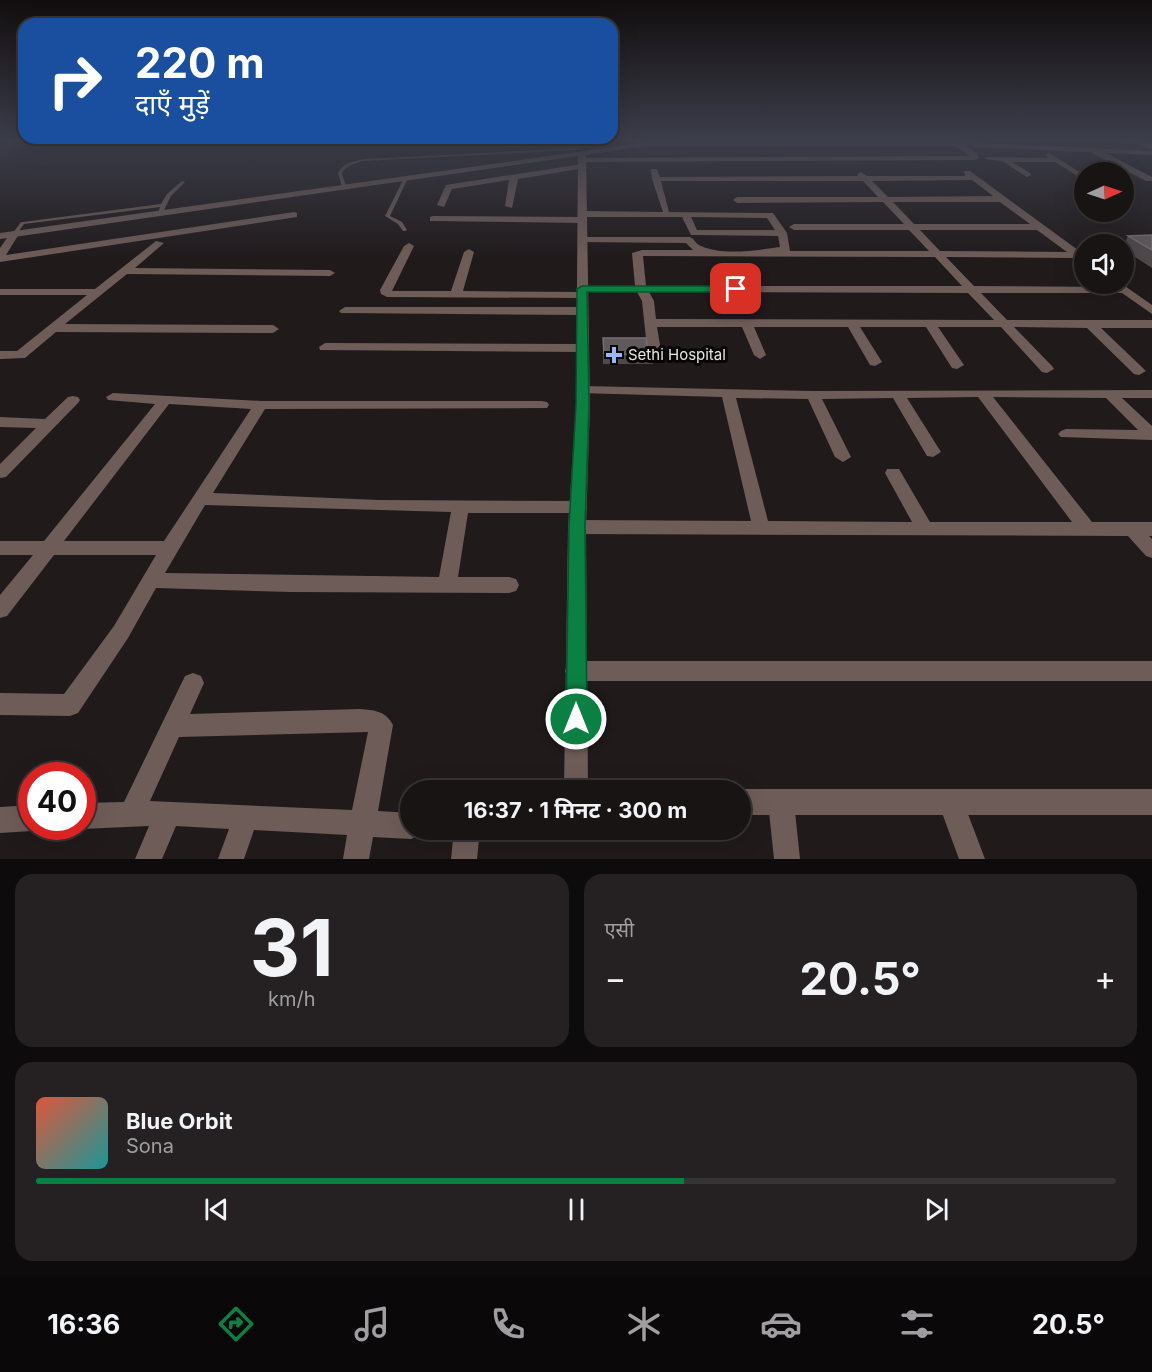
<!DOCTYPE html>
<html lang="hi">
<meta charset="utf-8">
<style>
:root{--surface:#181414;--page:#252122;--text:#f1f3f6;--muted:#9f9ea0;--line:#363334;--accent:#0b8043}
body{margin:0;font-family:Inter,"Noto Sans Devanagari",sans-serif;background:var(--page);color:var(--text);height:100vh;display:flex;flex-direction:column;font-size:22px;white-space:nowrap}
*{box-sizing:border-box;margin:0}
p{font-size:20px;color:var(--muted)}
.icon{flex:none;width:33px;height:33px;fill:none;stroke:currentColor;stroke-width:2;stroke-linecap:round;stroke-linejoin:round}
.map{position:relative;height:859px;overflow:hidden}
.drawer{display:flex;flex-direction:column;gap:15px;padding:15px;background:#0d0b0b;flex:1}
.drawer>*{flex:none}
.guide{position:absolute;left:18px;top:18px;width:600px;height:126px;border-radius:18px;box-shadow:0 6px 24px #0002,0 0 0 2px var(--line);background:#1a4fa0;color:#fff;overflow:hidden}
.needle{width:39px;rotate:87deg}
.controls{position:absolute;left:1074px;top:162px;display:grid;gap:12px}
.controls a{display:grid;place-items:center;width:60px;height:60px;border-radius:50%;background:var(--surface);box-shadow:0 6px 24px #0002,0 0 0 2px var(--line);font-size:30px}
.speed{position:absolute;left:18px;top:762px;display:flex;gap:12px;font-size:30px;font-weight:700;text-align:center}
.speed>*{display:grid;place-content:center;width:78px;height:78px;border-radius:50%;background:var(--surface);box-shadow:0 6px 24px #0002,0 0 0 2px var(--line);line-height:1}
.speed .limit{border:9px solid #d22;background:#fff;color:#111}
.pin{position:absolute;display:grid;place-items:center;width:51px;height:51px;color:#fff;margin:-26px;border-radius:12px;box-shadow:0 3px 9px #0006}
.me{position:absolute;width:66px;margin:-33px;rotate:0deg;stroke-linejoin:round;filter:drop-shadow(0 0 4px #0008)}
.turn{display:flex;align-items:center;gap:21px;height:126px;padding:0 18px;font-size:27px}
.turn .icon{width:78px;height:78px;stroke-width:2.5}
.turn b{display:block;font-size:42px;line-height:51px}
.big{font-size:45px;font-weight:700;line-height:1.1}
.drawer .card{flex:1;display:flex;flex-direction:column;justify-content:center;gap:9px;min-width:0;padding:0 21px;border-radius:18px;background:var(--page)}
.drawer .dial{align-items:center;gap:0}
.dial b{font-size:78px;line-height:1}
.song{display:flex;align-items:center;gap:18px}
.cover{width:72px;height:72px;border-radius:9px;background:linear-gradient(135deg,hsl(10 70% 55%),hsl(180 70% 35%))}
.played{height:6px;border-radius:3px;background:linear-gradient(90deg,var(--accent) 60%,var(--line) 60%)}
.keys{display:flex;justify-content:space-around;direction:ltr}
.heat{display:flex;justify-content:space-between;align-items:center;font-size:33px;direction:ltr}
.drawer .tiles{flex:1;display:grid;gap:15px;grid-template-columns:1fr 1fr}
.card:last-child{grid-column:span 2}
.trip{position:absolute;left:400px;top:780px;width:351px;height:60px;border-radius:30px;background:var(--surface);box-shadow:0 6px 24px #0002,0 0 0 2px var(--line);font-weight:700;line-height:60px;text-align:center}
.menu{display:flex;height:96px;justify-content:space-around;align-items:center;background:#0a0808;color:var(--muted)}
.menu .icon{width:42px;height:42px}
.menu .selected{color:var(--accent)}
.menu b{font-size:27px;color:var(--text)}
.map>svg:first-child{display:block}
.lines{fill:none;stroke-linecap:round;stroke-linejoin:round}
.service{fill:#6e5c58;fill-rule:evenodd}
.minor{fill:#6e5c58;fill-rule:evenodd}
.tertiary{fill:#6e5c58;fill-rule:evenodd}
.wall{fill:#50494c}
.building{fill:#605a5c;stroke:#766f72;stroke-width:1.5}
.route{fill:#0b8043;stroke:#07532c;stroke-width:1.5}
.poi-dot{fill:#94b7fd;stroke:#080606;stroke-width:2}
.labels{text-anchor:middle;stroke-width:6;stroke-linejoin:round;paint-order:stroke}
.poi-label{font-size:15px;fill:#e9e5e5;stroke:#080606;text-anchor:start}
</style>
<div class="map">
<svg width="1152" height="859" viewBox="0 0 1152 859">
<rect width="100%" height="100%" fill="#201a1b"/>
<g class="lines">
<path class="service" d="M576,148l1,2 -213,11c-8,2 -18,4 -22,12l4,14 -2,1 -2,-1 -4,-14c5,-10 16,-12 26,-14z
M406,177l2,1 -18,38 12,6 5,8 -2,1h-2l-5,-7 -13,-8 19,-38z
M182,181l3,1 -14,14 -9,18 -4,-1 2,-6 -136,17 -8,11 -4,-1 9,-12h2l138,-18 6,-10z"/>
<path class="minor" d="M580,139h20l-19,4 -4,-2z
M1113,139h22l17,6v4l-19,-6 -20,-1z
M654,142h312l4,2 -5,2 12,7 2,5 -4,2 -393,2 -4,-2 4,-2 388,-2 -15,-10h-304z
M1092,149h6l54,28v4h-6l-54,-28z
M1049,153l35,22v5l-29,-18h-43l18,11 1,2 -4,2 -25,-16 -18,-2 4,-2 60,1 -3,-3z
M582,164h3v4l-67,11 -6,29 -7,-2 4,-26 -57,9 -8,18 -7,-2 9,-20z
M651,169h6l3,8 198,-1 -1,-2 4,-2 6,4h98l-1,-5h6l112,82 2,5 -4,2 -5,-2 -129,-1 28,29 138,1 -1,-3h11l30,21v9l-30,-21h-141l26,27h145v8h-51l45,43 -7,4 -5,-1 -47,-46 -73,-1 38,39 2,3 -7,4 -5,-1 -41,-45h-63l26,38 -7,4 -5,-1 -26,-41h-66l22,35 -7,4 -5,-1 -22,-38h-94l12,28 -6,4 -6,-4 -12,-28h-85l5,30 -7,4 -7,-4 -6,-56 -5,-9h-52l3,3 -6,3 -195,-1 -6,-3 -1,-4 24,-44 5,-3 5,3 -22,45h59l13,-39 5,-3 5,3 -11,39 116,1 -3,-3 6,-3h53l-3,-33 10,-3h51l-7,-7 -107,-1 -2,-2 5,-3h108c5,2 5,7 11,9 22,10 56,4 79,1l-2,-11 -87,-1 -9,-18h-100l-5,-3 5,-3 81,1 -11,-33zM972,180l21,16 -105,1 -16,-16zM661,181h202l15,16h-141l-4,3 4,3 146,-1 21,22h-110l-5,3 5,3h115l20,21h-139l-3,-18 -14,-20 -104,-1zM893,202h107l30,22h-116zM691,217l76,1 8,12h-78zM920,230h117l30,22 -127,-1zM643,256l292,1 27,29h-316zM649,292l319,1 26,27 -338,-1 -2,-18z
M294,212l3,1v4l-297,45v-14l11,-16 3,-1 5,3 -13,21z
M433,216l149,1 5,3 -5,3 -152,-2v-4z
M156,241l8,2 -29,25 195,2 5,3 -5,3 -203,-2 -62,50 208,1 6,4 -6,4 -217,-1 -31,26 -25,1v-8h17l70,-56h-87v-6h95z
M345,307h237l6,4 -6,4 -241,-2 -2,-2z
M325,343l257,1 6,4 -6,4 -262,-2 -1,-3z
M583,386l230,5 339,-1v8h-30l30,28v14l-91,-3 -3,-3 3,-3 5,-2 72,1 -32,-32 -113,-1 99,125h60v14h-3l3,3v19l-6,-2 -18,-20 -551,-2 -6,-2 -3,-5 3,-5 6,-2 174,1 -29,-124 -144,-4 -2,-3 2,-3zM978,397l94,125h-142l-31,-53h-12l-2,4 27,49 -144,-1 -32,-123 72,1 27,58 8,5 8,-5 -29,-58 71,-1 34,58 6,1 8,-5 -34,-54z
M113,393l148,8h281l5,1 2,3 -2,3 -282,1 -52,84 166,7 199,1 6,2 3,4 -3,4 -6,2h-110l-10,64h51l7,2 3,6 -3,6 -7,2 -219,-1 -134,-4 -28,50 -50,75 -8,3 -70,-1v-22l64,1 50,-68 42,-71h-102l-47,61 -7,2v-23l33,-40h-33v-14h44l111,-137 -47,-4 -2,-3zM169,404l82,5 -87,132h-100zM205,505l246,7 -12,65 -274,-4z
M73,396l5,1 2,3 -2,3 -72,74 -6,1v-14l36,-36 -36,-1v-10l45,2 23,-22z
M576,661h576v20h-576l-8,-3 -3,-7 3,-7z
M193,673l8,3 3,7 -14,31 170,-5c14,1 26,2 33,16l-15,86 33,2v17h11l-2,5 -9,4 -38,-2 -4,22h-26l4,-24 -93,-5 -10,29h-26l11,-30 -53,-3 -14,33h-27l14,-33 -67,3 -6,-3h6v-23l42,-1 61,-126zM368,732l-16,78 -202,-9 29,-64z
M781,789l9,4 4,9 6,57h-26l-6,-57 4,-9z
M951,789l9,4 25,66h-26l-21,-57 4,-9z
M32,805v21l9,1 -9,4 -32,2v-26z
M454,830h26l-3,29h-26z"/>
<path class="tertiary" d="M670,139h19l-103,16 4,250 -4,122 2,263h-24l4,-263 8,-122 2,-249 -578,83v-6z
M958,139h9l9,4 176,8v4l-177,-8z
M741,789h411v26h-411v-25h-3z"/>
</g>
<path class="wall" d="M1152,235v33l-28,-18v-5l4,-9z
M603,338l44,9 7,7 -1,10h-50z"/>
<path class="building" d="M1152,235v15l-24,-14z
M603,338h43l1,9 7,7h-50z"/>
<linearGradient id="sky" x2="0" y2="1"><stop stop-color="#120e0f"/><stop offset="0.54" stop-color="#3c3e4a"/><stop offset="1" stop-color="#3c3e4a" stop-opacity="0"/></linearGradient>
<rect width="1152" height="259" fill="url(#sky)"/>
<path class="route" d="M582,286h154l5,3 -5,3h-149l2,113 -4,121 2,193 -3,7 -8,3 -7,-3 -3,-7 3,-193 7,-121 1,-116z"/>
<path class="poi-dot" d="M611 346h6v6h6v6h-6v6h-6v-6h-6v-6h6z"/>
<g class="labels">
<g class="poi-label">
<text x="628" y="360">Sethi Hospital</text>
</g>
</g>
</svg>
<div class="controls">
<a><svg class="needle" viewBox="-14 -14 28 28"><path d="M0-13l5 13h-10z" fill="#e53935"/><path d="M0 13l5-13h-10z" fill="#9f9ea0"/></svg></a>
<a><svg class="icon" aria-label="sound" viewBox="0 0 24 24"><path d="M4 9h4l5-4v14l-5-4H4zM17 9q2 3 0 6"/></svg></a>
</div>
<div class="speed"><div class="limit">40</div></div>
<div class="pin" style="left:736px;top:289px;background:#d93025"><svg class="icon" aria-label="arrive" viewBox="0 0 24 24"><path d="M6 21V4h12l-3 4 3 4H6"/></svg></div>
<svg class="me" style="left:576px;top:719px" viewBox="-20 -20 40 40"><circle r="17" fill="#0b8043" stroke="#fff" stroke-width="3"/><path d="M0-11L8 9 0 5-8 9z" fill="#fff"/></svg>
<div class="trip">16:37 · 1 मिनट · 300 m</div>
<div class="guide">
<div class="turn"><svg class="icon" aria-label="right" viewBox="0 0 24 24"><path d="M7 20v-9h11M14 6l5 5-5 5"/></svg><div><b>220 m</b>दाएँ मुड़ें</div></div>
</div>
</div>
<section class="drawer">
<div class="tiles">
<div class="card dial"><b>31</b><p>km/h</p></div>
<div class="card"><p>एसी</p>
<div class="heat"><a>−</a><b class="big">20.5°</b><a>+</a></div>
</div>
<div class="card">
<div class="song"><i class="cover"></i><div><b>Blue Orbit</b><p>Sona</p></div></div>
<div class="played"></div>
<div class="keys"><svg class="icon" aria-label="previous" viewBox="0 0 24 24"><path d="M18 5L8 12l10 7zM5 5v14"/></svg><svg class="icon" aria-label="pause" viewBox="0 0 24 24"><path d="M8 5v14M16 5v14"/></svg><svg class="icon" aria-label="next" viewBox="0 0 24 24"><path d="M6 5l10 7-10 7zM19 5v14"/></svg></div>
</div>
</div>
</section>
<nav class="menu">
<b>16:36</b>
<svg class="icon selected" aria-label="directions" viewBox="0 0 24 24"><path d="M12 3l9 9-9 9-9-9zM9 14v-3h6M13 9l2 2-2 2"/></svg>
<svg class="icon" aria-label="music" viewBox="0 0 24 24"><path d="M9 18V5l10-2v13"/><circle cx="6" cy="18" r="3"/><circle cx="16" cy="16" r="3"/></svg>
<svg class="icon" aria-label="phone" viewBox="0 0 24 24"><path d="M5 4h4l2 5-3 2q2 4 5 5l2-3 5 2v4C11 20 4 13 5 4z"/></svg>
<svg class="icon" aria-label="climate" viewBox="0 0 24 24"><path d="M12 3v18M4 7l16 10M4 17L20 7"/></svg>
<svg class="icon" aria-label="car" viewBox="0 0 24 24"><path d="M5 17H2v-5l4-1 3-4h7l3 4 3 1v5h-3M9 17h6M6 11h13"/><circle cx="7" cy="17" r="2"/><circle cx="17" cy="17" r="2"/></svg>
<svg class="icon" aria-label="filters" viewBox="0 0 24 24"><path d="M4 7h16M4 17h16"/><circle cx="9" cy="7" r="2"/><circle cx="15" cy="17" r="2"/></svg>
<b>20.5°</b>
</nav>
